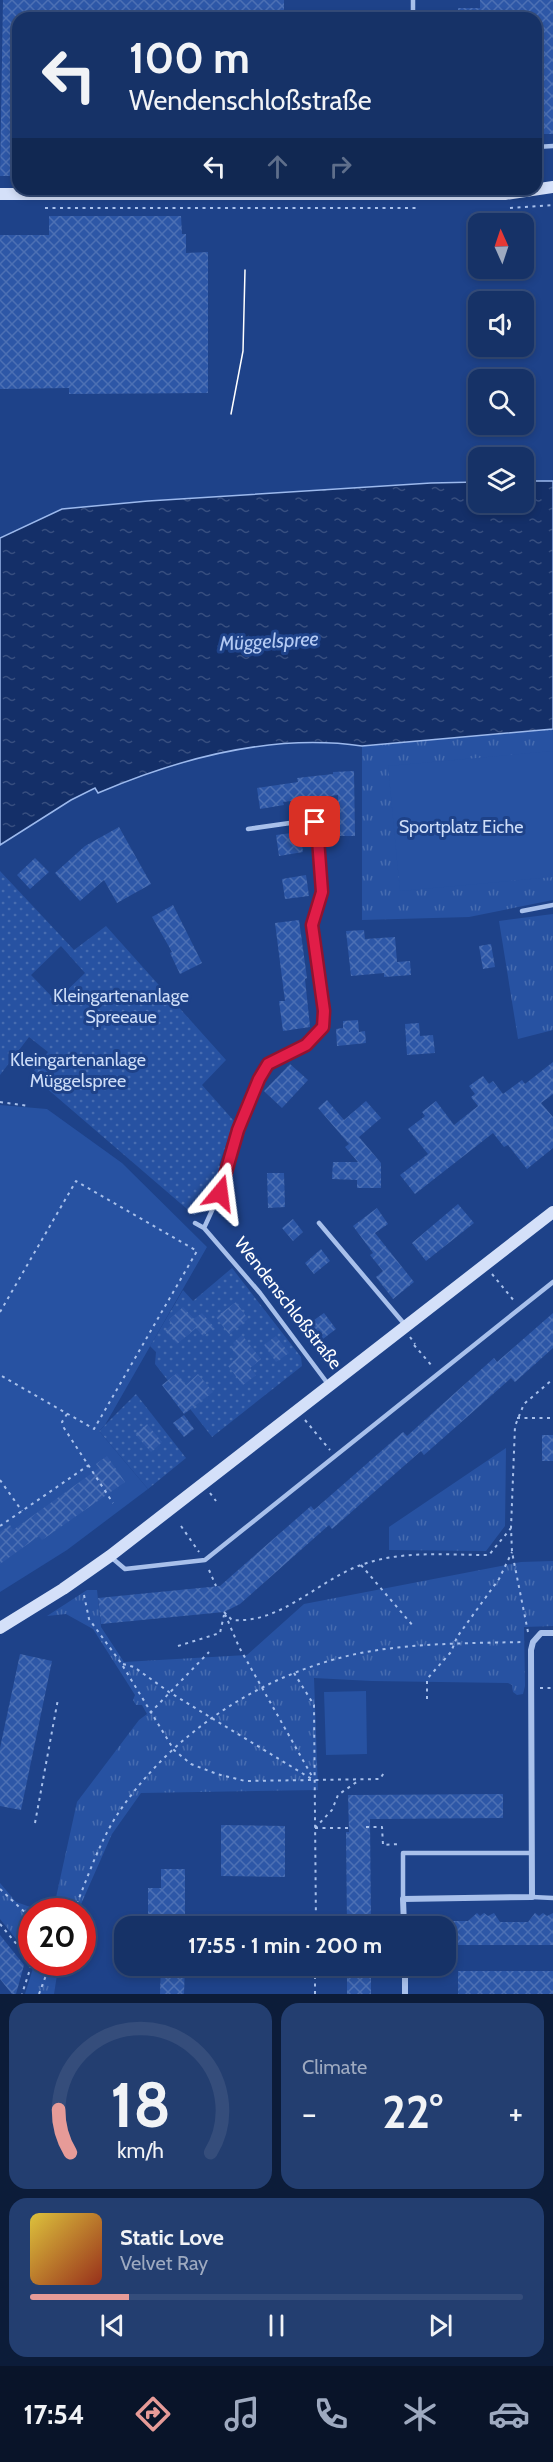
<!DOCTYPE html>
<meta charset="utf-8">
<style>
:root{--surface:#163267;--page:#233e70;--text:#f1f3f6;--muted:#9eaac0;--line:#354d7b;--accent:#e69b98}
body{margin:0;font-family:Cabin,sans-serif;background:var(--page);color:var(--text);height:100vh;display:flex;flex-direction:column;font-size:22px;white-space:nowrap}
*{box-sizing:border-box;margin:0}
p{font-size:20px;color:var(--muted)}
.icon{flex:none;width:33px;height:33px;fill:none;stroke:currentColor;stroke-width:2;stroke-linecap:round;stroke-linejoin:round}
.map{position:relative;height:1994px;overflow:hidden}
.side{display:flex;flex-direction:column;gap:9px;padding:9px;background:#0c1c39;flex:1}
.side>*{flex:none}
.hud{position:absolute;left:12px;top:12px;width:530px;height:183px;border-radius:18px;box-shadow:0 3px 9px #0003,0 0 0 2px var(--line);background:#163267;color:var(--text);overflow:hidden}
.needle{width:39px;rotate:357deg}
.tools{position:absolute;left:468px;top:213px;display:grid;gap:12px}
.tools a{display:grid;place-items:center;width:66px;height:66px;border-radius:12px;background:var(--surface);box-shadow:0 3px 9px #0003,0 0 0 2px var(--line);font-size:30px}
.speed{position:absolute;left:18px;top:1898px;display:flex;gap:12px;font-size:30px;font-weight:700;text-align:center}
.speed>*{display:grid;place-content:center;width:78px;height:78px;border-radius:50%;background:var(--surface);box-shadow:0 3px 9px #0003,0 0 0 2px var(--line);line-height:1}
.speed .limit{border:9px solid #d22;background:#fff;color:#111}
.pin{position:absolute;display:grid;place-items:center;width:51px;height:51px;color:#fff;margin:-26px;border-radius:12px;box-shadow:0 3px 9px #0006}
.me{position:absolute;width:66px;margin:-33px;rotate:16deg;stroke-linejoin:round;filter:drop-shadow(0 0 4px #0008)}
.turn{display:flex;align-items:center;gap:21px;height:126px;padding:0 18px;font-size:27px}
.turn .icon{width:78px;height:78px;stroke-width:2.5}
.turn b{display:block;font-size:42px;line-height:51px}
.lanes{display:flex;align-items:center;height:57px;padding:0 18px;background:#0003;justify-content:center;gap:30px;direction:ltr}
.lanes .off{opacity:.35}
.big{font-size:45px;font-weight:800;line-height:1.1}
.side .card{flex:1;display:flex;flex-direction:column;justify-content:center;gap:9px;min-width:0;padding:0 21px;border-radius:18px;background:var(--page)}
.side .dial{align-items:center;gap:0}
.dial svg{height:156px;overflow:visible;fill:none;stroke:var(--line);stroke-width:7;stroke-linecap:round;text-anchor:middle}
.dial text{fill:var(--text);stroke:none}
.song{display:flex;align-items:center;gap:18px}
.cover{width:72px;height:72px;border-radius:9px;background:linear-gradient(135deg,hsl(50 70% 55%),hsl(10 70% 35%))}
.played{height:6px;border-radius:3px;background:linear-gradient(90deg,var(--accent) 20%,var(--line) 20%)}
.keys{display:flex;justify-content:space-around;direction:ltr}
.heat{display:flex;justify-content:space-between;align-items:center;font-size:33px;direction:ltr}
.side .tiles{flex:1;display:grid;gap:9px;grid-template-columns:1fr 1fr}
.card:last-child{grid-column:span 2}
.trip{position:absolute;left:114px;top:1916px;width:342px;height:60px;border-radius:18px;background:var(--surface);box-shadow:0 3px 9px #0003,0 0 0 2px var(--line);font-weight:800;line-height:60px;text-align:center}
.tabs{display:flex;height:96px;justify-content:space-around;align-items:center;background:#091429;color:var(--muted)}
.tabs .icon{width:42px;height:42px}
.tabs .selected{color:var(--accent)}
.tabs b{font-size:27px;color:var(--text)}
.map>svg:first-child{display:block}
.grass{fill:url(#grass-tufts)}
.garden{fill:url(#garden-dots);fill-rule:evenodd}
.pitch{fill:#2752a2}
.water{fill:url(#water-ripples);stroke:#9cb9ed;stroke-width:1.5}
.building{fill:url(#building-cross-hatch)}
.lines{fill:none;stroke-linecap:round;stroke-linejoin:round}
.path{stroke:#a8c0eb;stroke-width:2;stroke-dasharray:3 4.5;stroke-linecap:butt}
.lane{stroke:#a8c0eb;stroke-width:4.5}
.street{stroke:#a8c0eb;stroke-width:6}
.secondary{stroke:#d4e0f9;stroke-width:12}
.tram{stroke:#fff;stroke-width:1.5}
.route-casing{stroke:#92132f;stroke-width:15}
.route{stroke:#e11d48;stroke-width:10}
.labels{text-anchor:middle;stroke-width:6;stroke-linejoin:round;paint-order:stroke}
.park-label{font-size:18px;fill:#cdddf8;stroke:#1e4289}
.street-label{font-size:18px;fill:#fff;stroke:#1e4289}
.water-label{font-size:20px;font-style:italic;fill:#b4caf3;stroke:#1e4289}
</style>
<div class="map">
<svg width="553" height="1994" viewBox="0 0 553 1994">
<defs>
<pattern id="grass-tufts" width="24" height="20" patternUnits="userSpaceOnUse" patternTransform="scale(1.5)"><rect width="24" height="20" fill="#2752a2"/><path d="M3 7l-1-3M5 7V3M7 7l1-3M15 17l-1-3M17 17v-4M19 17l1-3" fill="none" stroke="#476cb0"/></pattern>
<pattern id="garden-dots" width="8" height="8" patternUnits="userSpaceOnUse" patternTransform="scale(1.5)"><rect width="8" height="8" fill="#2752a2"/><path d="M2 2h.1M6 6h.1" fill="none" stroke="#476cb0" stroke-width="1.8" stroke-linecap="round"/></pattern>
<pattern id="water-ripples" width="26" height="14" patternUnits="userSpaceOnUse" patternTransform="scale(1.5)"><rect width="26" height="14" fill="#142f68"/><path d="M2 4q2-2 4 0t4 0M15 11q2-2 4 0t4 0" fill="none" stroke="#374e7f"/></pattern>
<pattern id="building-cross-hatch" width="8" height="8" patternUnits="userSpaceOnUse" patternTransform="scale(1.5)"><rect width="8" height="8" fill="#2d57a7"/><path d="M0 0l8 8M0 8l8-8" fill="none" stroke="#4c70b4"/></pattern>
</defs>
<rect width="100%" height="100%" fill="#1e4289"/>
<path class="grass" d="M553,729v171l-84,17 -107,3v-174z
M553,914v116l-35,9 -19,-118z
M506,1448l-1,78 -19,25 -97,-1v-23z
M553,1561v65l-29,1 1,59 -2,8 -6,1 -4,-3 -1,-7 -4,-2 -136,-2 -58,-3 4,112 -177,3 -29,41 -34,77h-25l24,-109 62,-82 8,-6 -5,-9h-6l-3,-5 2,-5 -42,-66 -27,-15 -19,2 40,-26h10l4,37 23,35 123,-7 57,-51 217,-42z
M0,1883l16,19 26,9h-10l-1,47 -31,-39z
M35,1962h24l-5,32h-29z"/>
<path class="garden" d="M0,871l74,79 32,-24 120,134 -24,25 32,36 -15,44 2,2 -18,44 -9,4 -157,-135 -3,-9 14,-19 -19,-15 -29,38zM61,946l24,27 -29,28 -25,-26z
M232,1268l69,89 1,9 -90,71 -57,-73 1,-12 -6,-6 33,-56 10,11z
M136,1394l50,64 -38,31 -49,-58z"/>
<path class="pitch" d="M553,751v126l-153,14 -12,-125z
M0,1105l47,4 75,54 85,84 -102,178 -6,6 49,58 -81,61 -67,42z
M366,1691l1,63 -41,1 -2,-63z"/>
<path class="water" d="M524,481h29v248l-191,17c-89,-13 -182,12 -264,47l-3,-5 -24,12 -71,45v-307l62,-29 86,-8 283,-18 47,-1v20h46z"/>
<path class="building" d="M3,0h281v18h-266v158h-18z
M480,0h73v134h-17v-116h-78v-10h22z
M49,216h132l1,18h4v19l22,-1v141l-139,1v-6l-69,1v-154h49z
M354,771l1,65h-18l1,-41 -55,7 1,3 -24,4 -3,-21 41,-6 -1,-4 36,-4v-2z
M119,827l32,57 -34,19 -13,-23 -24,21 -25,-28 30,-27z
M300,832l3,20 -24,4 -3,-21z
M35,858l14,14 -19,17 -13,-14z
M306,875l3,21 -24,3 -3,-20z
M173,905l29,58 -22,11 -10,-21 2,-1 -20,-35z
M299,920l8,58 -2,1 5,48 -27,4 -4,-30h6l-10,-78z
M364,930l1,9 30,-2 2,25 13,-1 1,14 -27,2v-4l-33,3 -5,-45z
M491,944l4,23 -12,2 -4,-23z
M358,1020l1,12 6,-1 1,12 -29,3 -1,-17 7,-1v-7z
M419,1023l1,13 13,-1 2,18 -28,2 -2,-31z
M553,1062v32l-12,9 12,14v31l-26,21 -19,-24 -4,2 -11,-14 -78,61 -15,-19 28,-21 -20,-25 17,-13 -3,-4 14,-11 18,24 24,-19 -7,-9 4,-3 -6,-8 14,-10 6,8 4,-3 10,13 19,-14 3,4z
M290,1064l18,16 -26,28 -18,-17z
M327,1100l17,20 22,-19 15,17 -22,19 22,26v25h-24v-8l-25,-1 1,-17h25l-13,-15 4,-3 -31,-36z
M267,1173h17l1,34 -17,1z
M458,1204l16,19 -48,38 -14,-18z
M377,1208l11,16 -13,9 39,49 -21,17 -17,-22 7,-6 -13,-16 3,-2 -20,-27z
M293,1219l10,13 -10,9 -11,-13z
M321,1249l9,12 -16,13 -9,-11z
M236,1302l12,17 -19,15 -13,-17z
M183,1307l11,12 8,-6 12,14 -11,9 -7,-8 -19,16 -12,-13 7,-7 -3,-4z
M324,1313l12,16 -17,13 -12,-17z
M553,1313v35l-38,34 -4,-4 -87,77 -3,-4 -89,78 -3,-4 -89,79 -16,8 -123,12 -3,-26 122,-12 91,-80 3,4 89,-78 4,4 87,-78 3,4z
M242,1335l19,24 -11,9 6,7 -13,10 -15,-19 10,-9 -7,-9 4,-3 -2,-2z
M276,1336l13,17 -13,9 -12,-17z
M177,1373l9,12 12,-11 15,18 -29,22 -22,-29z
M184,1415l10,14 -10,8 -11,-14z
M147,1424l15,18 -11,10 -16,-18z
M542,1435h11v26h-11z
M107,1456l18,26 -83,58 -3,-4 -39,28v-32l10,-7 3,5 86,-62 -3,-4z
M20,1654l32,7 -31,149 -21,-4v-58z
M503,1794v24l-133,1 1,107h-24l-1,-94h3l-1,-37z
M221,1825l64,1v51l-64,-1z
M161,1869h24v57h-24v-8h-13v-30h13z
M477,1913l3,3 4,-3 4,3 6,-3 6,9h28l7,-9 4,3 4,-3 4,3 6,-3v32h-102v-24h17z
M0,1935l24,30 -8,29h-4l-12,-15z
M161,1965h24l-1,29h-24z
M347,1965h24v29h-24z
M458,1971h95v23h-95z"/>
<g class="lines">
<path class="path" d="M45,208h375
M510,208l43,-3
M0,1102l29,4
M492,1274l23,28
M0,1312l76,-131 121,70 -103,178 -94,-54
M410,1337l5,7
M414,1345l18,21
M67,1414l-5,8 2,6 49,75
M517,1418h36
M305,1420l25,30
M0,1480l22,31
M210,1493l6,8
M0,1526l89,-61
M181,1526l18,26
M361,1565l53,62
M209,1570l7,16
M84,1595l5,24 32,44 53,87 17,14 26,10 28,7 135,-2 5,-8
M224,1612l8,8c49,4 85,-39 129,-55 41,-15 85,-10 128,-10l22,-27
M225,1614l14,33 74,131
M528,1632l-16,-80 -1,-24 4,-102 9,-22 29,-25
M178,1646l42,-13 4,-18
M123,1664l11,3 35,25 146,89
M294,1673l20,32 2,221
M540,1688h13
M427,1699v-20l24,-27 6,-15 42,-58 13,-27
M150,1713l59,-61
M35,1823l23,-124
M366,1827h16l1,18 17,-1
M315,1828l17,-18 6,-15 20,-14
M315,1828h36
M0,1889l32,30
M74,1911c13,-32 26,-71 45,-99 58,-86 158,-147 259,-162 48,-7 98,-7 146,-8
M0,1924l32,39 -10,31
M39,1994l12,-32
M315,1994v-29"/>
<path class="lane" d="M413,0v18
M536,147l17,-1
M522,911l31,-6
M195,1223l9,5 56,65 68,91
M319,1223l87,103
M204,1228l16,-35 18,-63 21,-51 9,-15 38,-19 17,-18 1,-16 -12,-86 10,-33 -5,-66 -6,-6 -63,9
M112,1558l13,11 80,-9 348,-278
M532,1897l21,1
M403,1899v-46h129"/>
<path class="street" d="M404,1926l-1,-27 129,-2 -1,-247 2,-8 8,-9h12
M405,1965v29"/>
<path class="secondary" d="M0,194h505l48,-7
M0,1628l63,-39 47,-33 443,-344"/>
<path class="tram" d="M231,414l12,-63 2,-81"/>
</g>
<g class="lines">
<g class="route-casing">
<path id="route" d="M220,1193l18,-63 21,-51 9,-15 38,-19 17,-18 1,-16 -12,-86 10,-33 -5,-66 -2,-4"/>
</g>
<use href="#route" class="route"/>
</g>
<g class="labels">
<g class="park-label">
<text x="461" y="833">Sportplatz Eiche</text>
<text x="121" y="1002">Kleingartenanlage<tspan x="121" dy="21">Spreeaue</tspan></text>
<text x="78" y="1066">Kleingartenanlage<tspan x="78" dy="21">Müggelspree</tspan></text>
</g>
<g class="street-label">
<text transform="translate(288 1303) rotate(52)" y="6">Wendenschloßstraße</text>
</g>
<g class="water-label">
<text transform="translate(269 641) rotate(-3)" y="7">Müggelspree</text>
</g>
</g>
</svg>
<div class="tools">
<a><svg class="needle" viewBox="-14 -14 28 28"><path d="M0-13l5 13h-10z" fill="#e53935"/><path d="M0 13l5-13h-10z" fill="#9eaac0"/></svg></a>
<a><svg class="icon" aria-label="sound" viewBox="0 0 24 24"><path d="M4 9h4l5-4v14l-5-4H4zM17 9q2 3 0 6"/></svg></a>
<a><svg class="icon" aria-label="search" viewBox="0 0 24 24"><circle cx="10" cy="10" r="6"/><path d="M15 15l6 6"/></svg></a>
<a><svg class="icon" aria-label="layers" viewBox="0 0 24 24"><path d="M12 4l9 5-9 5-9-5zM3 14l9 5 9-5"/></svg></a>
</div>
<div class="speed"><div class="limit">20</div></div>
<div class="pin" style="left:315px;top:822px;background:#d93025"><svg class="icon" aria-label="arrive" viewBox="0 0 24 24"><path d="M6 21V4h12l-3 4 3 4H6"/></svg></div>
<svg class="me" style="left:220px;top:1193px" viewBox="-20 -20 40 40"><path d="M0-17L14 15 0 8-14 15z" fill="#e11d48" stroke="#fff" stroke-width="4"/></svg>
<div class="trip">17:55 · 1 min · 200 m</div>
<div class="hud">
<div class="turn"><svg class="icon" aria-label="left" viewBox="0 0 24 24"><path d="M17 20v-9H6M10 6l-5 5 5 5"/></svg><div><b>100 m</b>Wendenschloßstraße</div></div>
<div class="lanes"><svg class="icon" aria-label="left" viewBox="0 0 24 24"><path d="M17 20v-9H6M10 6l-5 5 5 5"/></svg><svg class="icon off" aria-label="ahead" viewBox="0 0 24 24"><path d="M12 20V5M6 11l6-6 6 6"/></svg><svg class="icon off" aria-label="right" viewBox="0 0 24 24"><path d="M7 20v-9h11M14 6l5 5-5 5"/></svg></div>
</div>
</div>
<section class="side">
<div class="tiles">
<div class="card dial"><svg viewBox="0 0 100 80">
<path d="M14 69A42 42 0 1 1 86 69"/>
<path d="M14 69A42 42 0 0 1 8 47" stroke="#e69b98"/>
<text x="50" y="56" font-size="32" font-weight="700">18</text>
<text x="50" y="72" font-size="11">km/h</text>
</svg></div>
<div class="card"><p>Climate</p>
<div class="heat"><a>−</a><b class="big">22°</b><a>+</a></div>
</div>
<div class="card">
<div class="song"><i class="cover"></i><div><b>Static Love</b><p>Velvet Ray</p></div></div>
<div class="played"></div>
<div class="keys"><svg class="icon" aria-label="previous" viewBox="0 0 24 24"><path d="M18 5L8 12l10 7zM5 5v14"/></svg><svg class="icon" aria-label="pause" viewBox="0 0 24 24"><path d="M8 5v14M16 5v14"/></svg><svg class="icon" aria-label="next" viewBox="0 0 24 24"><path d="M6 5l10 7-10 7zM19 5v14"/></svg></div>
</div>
</div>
</section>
<nav class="tabs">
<b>17:54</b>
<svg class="icon selected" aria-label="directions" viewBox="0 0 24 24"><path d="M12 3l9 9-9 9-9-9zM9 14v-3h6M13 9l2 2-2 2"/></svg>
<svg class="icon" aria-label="music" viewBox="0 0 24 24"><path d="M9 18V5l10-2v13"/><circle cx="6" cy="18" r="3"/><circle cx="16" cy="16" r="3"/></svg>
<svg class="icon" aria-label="phone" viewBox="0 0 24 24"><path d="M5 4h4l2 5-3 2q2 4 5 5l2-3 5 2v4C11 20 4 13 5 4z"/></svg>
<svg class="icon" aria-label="climate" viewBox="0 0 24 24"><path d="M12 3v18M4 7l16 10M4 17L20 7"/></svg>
<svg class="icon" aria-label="car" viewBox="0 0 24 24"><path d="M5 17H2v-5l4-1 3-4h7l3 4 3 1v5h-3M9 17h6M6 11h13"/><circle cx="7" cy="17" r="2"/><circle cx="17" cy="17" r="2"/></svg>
</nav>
